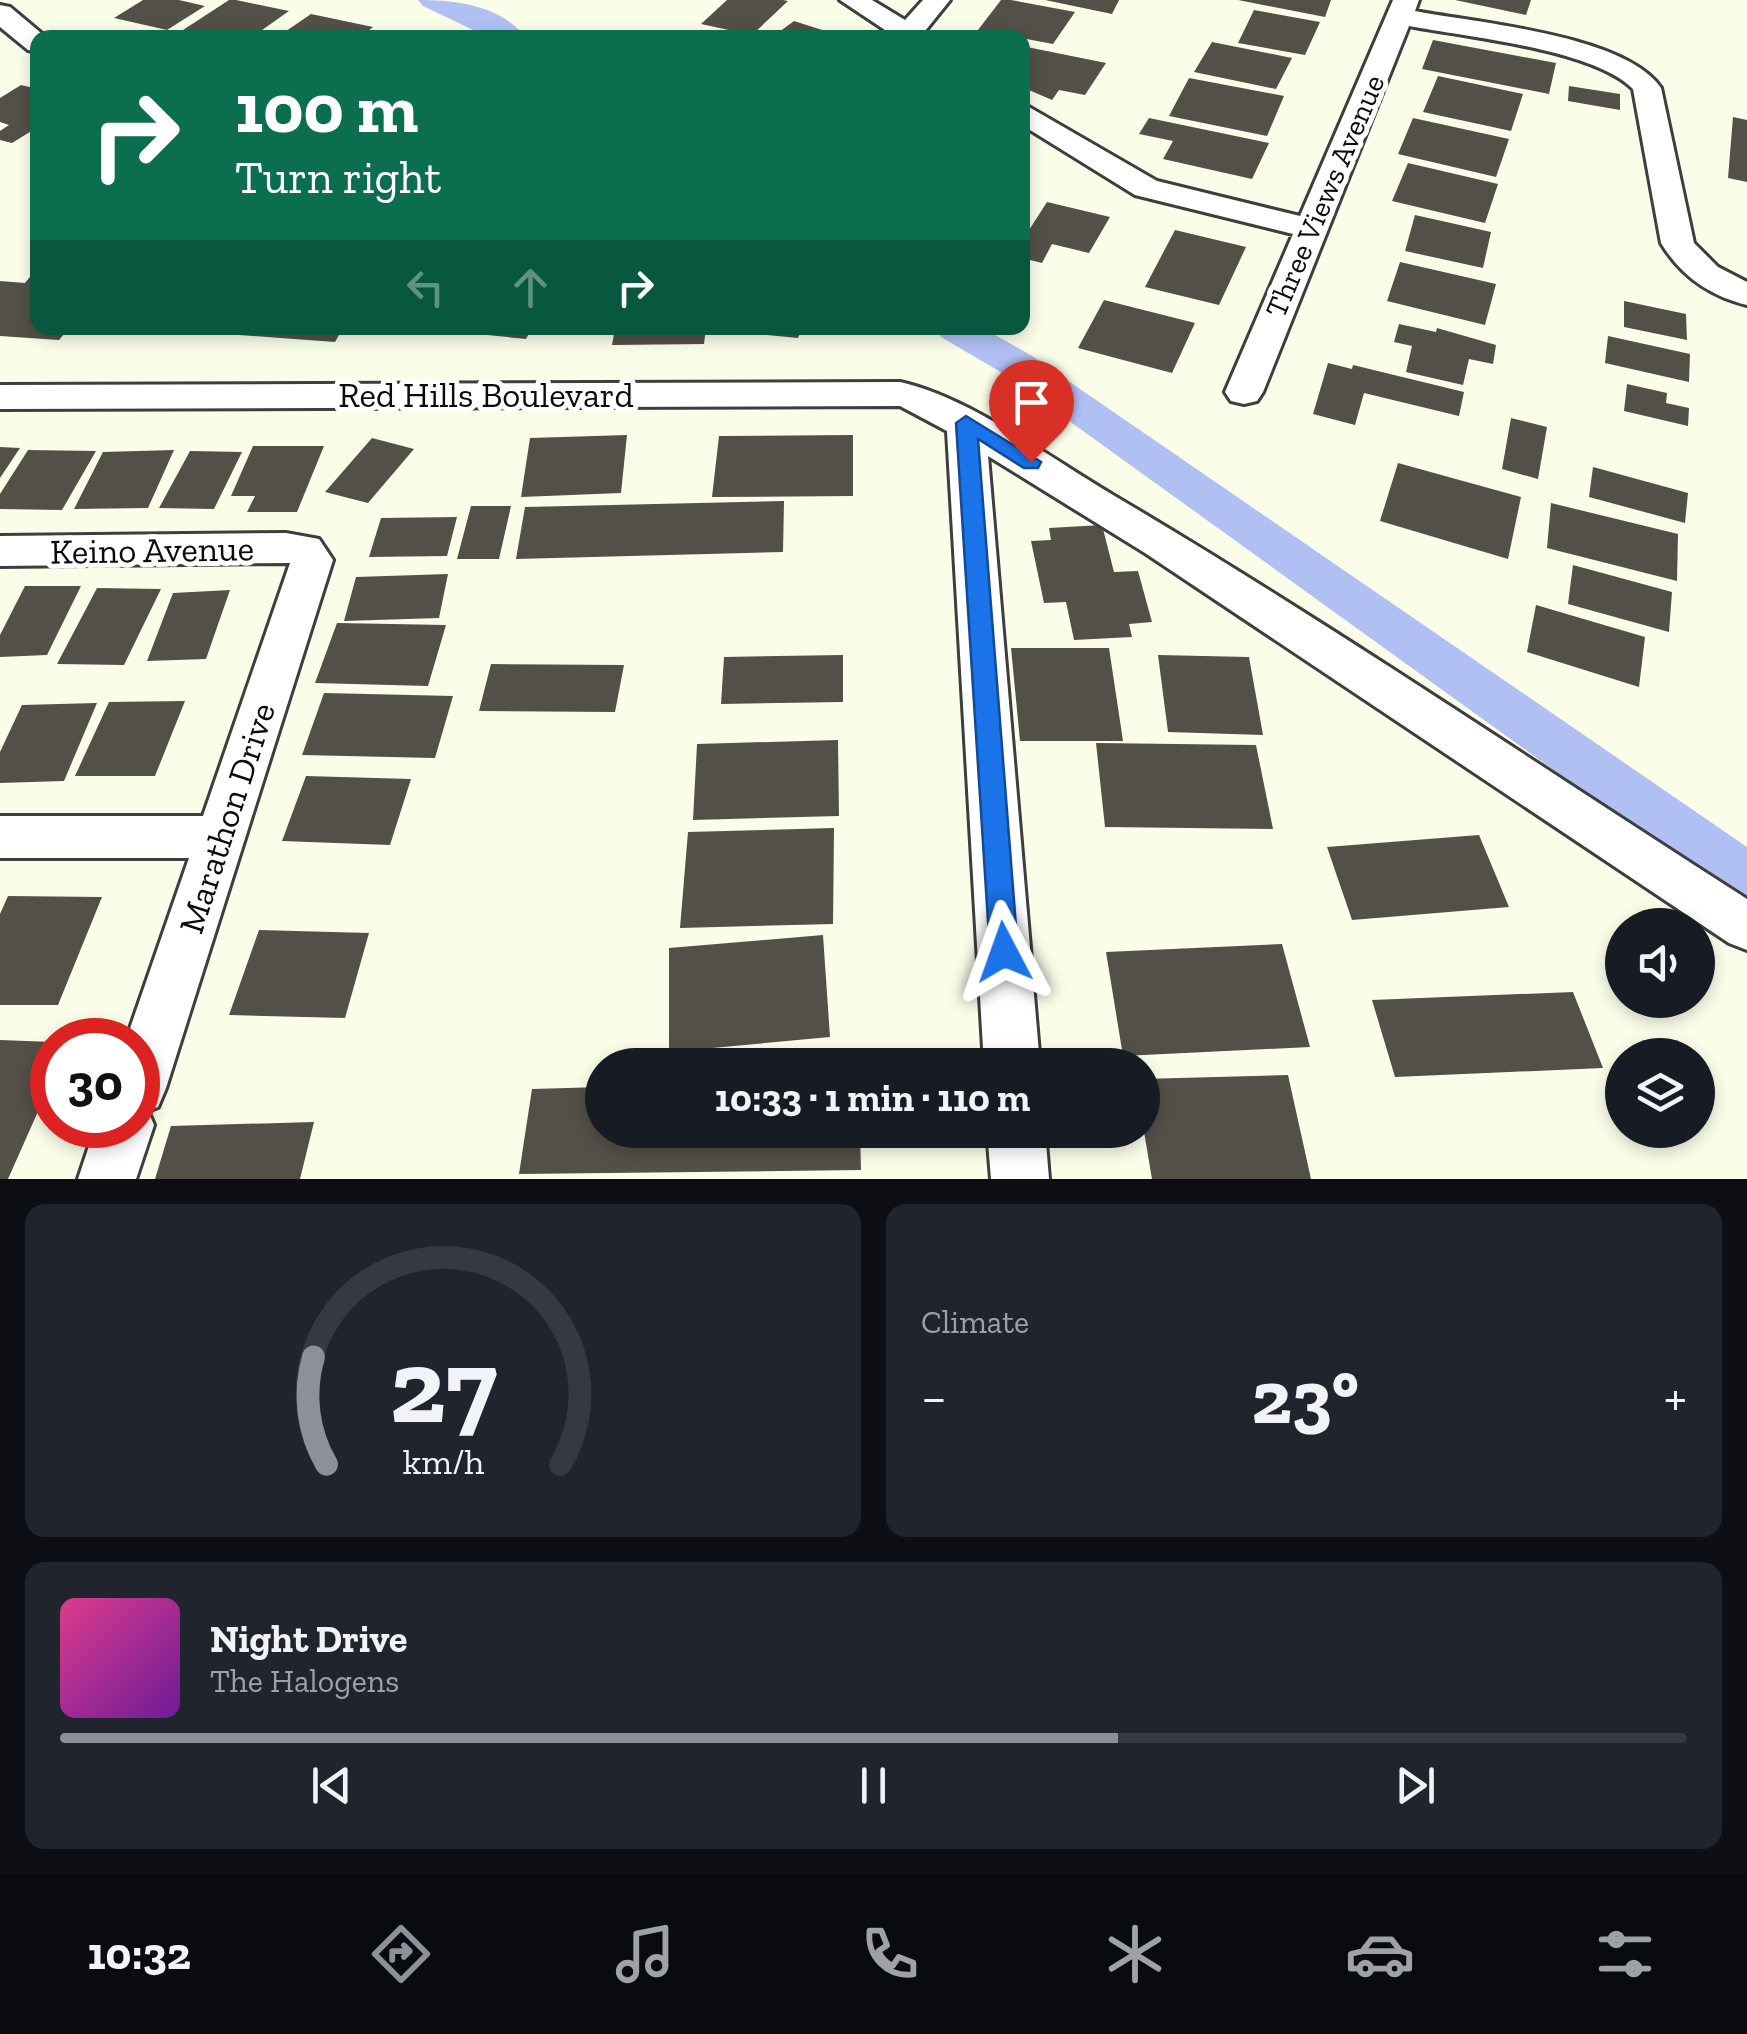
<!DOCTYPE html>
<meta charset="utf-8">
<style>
:root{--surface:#171b24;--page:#20242c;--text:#f1f3f6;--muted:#9ea1a6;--line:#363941;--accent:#8c9099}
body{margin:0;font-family:"Zilla Slab",serif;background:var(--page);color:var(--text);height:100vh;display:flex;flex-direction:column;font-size:38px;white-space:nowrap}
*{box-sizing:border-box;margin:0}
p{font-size:32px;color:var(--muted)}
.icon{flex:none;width:55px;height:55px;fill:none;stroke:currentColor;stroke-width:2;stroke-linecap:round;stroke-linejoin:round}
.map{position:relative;height:1179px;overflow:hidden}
.panel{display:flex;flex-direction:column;gap:25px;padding:25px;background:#0d0f14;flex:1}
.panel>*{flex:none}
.top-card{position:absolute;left:30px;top:30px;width:1000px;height:305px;border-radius:20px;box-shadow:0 5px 15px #0003;background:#0b6e4f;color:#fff;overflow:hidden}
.tools{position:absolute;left:1605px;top:908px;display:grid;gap:20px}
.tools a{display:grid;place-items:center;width:110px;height:110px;border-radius:50%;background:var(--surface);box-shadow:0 5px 15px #0003;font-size:50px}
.speed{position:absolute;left:30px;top:1018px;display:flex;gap:20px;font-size:50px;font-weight:700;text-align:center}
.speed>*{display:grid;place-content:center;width:130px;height:130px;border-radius:50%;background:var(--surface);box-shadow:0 5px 15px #0003;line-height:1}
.speed .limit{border:15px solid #d22;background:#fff;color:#111}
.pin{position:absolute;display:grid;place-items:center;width:85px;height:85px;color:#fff;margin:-102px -42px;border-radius:50% 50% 50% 0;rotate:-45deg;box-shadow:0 0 10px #0007}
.pin .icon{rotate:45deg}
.me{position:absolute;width:110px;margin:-55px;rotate:356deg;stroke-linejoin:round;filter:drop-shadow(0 0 8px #0008)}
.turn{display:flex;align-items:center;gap:35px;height:210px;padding:0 40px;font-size:45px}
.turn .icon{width:130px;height:130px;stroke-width:2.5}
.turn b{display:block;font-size:70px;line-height:85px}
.lanes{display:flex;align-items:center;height:95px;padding:0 40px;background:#0003;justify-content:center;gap:50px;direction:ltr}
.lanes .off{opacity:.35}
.big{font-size:75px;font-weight:700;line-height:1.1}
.panel .tile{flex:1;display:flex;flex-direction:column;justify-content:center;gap:15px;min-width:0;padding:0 35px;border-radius:20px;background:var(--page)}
.panel .dial{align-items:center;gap:0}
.dial svg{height:260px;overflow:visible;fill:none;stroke:var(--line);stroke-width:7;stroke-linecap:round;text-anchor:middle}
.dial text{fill:var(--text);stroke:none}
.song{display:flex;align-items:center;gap:30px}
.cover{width:120px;height:120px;border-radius:15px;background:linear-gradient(135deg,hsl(330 70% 55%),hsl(280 70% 35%))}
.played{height:10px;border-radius:5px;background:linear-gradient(90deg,var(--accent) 65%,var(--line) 65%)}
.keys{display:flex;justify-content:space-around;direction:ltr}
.heat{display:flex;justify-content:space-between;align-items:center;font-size:55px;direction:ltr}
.panel .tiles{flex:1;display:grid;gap:25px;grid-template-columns:1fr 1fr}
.tile:last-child{grid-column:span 2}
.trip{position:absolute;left:585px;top:1048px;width:575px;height:100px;border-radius:50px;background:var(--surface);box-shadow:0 5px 15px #0003;font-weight:700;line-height:100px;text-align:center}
.menu{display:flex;height:160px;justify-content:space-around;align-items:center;background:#090b0e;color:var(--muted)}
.menu .icon{width:70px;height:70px}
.menu .on{color:var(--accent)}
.menu b{font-size:45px;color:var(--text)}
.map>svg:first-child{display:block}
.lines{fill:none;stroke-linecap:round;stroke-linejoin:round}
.canal{fill:#b1c0f3;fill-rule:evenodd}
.building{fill:#535048}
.minor-casing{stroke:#3e3e3e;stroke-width:6}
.minor{fill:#fff;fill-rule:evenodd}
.route{fill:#1a73e8;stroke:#114b97;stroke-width:2.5}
.labels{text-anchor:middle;stroke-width:10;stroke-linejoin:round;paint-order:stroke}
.far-street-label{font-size:30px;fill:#0b0b0b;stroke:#fff}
.street-label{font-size:35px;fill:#0b0b0b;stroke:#fff}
</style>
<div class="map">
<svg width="1747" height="1179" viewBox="0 0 1747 1179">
<rect width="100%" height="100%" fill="#fafee9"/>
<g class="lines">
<path class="canal" d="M418,0c38,0 83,5 108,38h-36l-67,-32z
M936,328h47l49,28 715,491v56l-20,-8 -723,-521 -63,-37z"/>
</g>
<path class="building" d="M143,0h36l26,6 -38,24 -53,-12z
M229,0h7l53,11 -38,27h-36l-32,-8z
M727,0h56l5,1 -36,34 -51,-11z
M1001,0h10l64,12 -22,32 -75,-14z
M1045,0h74l-7,14z
M1238,0h93l-6,17z
M1455,0h76l-5,15z
M1254,10l66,12 -15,33 -67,-12z
M311,14l62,13 -14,11h-83z
M794,21l50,16v1h-73z
M1433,40l123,23 -7,31 -127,-25z
M1212,42l80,16 -16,31 -82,-17z
M1022,46l84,17 -21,32 -26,-5 -7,10 -30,-13z
M1438,76l85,18 -12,37 -88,-19z
M1189,78l95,18 -17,40 -98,-20z
M21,85l17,4v38l-26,16 -12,-3v-9l9,-6 -9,-3v-24z
M1569,86l51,8v16l-52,-9z
M1733,117l14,3v62l-19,-4z
M1149,118l120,25 -17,36 -89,-20 10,-18 -34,-7z
M1413,118l96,21 -13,38 -98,-23z
M1408,163l90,21 -13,39 -93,-22z
M1047,202l63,15 -21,36 -37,-9 -10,19 -20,-5v-17z
M1415,215l76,17 -8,36 -78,-17z
M1175,230l71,17 -27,58 -74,-18z
M1400,262l96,22 -11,41 -98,-24z
M34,272l4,1v55h31l-10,12 -59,-4v-55l25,2z
M1104,300l91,23 -23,50 -94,-25z
M1624,301l62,13 1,26 -63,-13z
M1399,324l37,8 1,-4 59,17 -3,19 -24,-5 -6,26 -57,-13 6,-26 -18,-4z
M145,328h67l-4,6z
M230,328h113l-8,14 -109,-8z
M418,328h114l-6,11z
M615,328h91l-2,16 -92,1z
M740,328h62l-4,10 -60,-6z
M1608,336l82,18 -1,28 -84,-19z
M1328,363l24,6 1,-4 111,27 -5,24 -95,-23 -9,32 -42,-11z
M1627,384l40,9 -1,10 23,5 -1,18 -64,-15z
M1511,418l36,9 -9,52 -36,-10z
M627,435l-6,58 -100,4 9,-59z
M853,435v61l-141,1 7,-61z
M372,438l42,11 -46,54 -43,-11z
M253,446h71l-27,66h-50l8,-16h-24z
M0,447l20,1 -20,30z
M28,450l68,1 -34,59 -62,-1v-15z
M174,450l-26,58 -74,1 29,-57z
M190,451l52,1 -28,57 -55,-1z
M1398,463l123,34 -13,62 -128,-38z
M1593,467l95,26 -3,30 -96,-26z
M784,501l-1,51 -267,7 9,-52z
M1551,503l127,31 -1,47 -130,-33z
M471,506h40l-12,53h-42z
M457,517l-10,39 -78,1 12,-39z
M1102,525l12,47 24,-1 14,51 -23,2 3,13 -58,3 -8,-38 -22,1 -13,-62 20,-1 -2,-12z
M1573,565l99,27 -3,40 -101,-28z
M448,574l-9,44 -95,3 12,-44z
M25,586h56l-34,69 -47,2v-22z
M97,588l64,1 -37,76 -67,-1z
M230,590l-24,69 -59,2 26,-68z
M1536,605l109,32 -6,50 -112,-35z
M337,623l109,2 -18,61 -113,-3z
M1011,648h98l14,93h-103z
M843,655v47l-122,2 3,-47z
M1158,655l91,2 14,78 -95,-3z
M491,664l133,1 -9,47 -136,-1z
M324,693l129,3 -18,62 -133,-3z
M185,701l-30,75h-80l34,-74z
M97,703l-33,78 -64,2v-31l22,-47z
M838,740l1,76 -146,4 4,-76z
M1096,743l160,2 17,84 -168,-2z
M306,776l105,3 -21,66 -108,-4z
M834,828l-1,96 -153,4 8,-96z
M1479,835l30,72 -157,13 -25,-73z
M8,896l94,1 -44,108h-58v-91z
M259,930l110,3 -24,85 -116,-3z
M823,935l7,102 -161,15v-104z
M1282,944l28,103 -187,9 -17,-104z
M1573,992l30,76 -208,9 -23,-77z
M0,1040l52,2v38l-44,99h-8z
M1288,1075l23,104h-159l-10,-59v-41z
M602,1087v43h258l1,40 -342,4 13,-85z
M314,1122l-14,57h-145l16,-53z"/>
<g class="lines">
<g class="minor-casing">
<path id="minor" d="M840,0h32l33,20 18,-20h27l-25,31 5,7h-33z
M1393,0h26l-4,11c63,12 210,24 246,77l33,155 24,24 29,15v23c-37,-9 -66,-29 -86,-62l-28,-154c-40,-40 -166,-52 -224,-63l-146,366 -6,9 -13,3 -13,-3 -6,-9 68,-158 -158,-39 -113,-70v-22l135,78 143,35z
M0,5l10,2 37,31h-9v14l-10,-2 -28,-23z
M900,382c69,15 150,76 213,113 215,127 423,269 634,404v51l-18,-7 -584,-390 -157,-97 52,609h-56l-37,-634 -47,-25 -900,3v-24z
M286,533l33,6 14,21 -167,528 -8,19 -10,4 6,14 -18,54h-58l18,-54h42v-85h-12l63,-182h-189v-42h203l87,-253 -290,3v-30z
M987,1130h58l4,49h-58z"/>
</g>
<use href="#minor" class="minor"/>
</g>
<path class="route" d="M966,416l75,46 -3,6h-14l-46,-29 40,513 -4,9 -10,4 -10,-4 -4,-9 -34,-529z"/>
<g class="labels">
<g class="far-street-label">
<text transform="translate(1325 196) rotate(-67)" y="10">Three Views Avenue</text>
</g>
<g class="street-label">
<text x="486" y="407">Red Hills Boulevard</text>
<text transform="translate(152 550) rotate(-1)" y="12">Keino Avenue</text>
<text transform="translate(227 818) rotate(-72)" y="12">Marathon Drive</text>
</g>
</g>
</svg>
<div class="tools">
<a><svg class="icon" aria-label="sound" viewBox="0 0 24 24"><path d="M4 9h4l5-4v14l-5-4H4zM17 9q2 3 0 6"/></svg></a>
<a><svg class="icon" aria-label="layers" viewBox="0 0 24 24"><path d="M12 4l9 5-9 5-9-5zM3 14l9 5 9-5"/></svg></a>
</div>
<div class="speed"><div class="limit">30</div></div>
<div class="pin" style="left:1031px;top:462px;background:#d93025"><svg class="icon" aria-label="arrive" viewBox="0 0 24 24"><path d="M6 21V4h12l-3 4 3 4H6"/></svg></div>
<svg class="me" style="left:1004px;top:952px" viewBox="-20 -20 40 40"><path d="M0-17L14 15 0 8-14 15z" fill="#1a73e8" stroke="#fff" stroke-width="4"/></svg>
<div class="trip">10:33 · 1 min · 110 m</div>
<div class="top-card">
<div class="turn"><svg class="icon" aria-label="right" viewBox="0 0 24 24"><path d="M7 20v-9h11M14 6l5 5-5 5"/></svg><div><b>100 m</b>Turn right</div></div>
<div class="lanes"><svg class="icon off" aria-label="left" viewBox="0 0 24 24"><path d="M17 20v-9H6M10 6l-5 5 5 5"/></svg><svg class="icon off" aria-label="ahead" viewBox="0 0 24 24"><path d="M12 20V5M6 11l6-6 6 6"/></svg><svg class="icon" aria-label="right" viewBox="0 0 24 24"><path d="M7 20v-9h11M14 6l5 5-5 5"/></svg></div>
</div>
</div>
<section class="panel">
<div class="tiles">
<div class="tile dial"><svg viewBox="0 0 100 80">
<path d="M14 69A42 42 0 1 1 86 69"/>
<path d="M14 69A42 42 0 0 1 10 36" stroke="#8c9099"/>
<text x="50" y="56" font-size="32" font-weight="700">27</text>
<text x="50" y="72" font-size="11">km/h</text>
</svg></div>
<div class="tile"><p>Climate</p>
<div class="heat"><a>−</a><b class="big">23°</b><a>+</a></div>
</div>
<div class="tile">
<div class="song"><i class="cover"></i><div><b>Night Drive</b><p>The Halogens</p></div></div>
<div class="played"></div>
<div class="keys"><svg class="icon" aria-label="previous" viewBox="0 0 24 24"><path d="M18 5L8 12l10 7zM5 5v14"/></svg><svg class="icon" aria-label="pause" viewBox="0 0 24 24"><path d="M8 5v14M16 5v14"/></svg><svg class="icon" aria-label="next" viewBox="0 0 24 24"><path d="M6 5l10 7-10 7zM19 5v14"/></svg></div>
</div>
</div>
</section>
<nav class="menu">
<b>10:32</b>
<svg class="icon on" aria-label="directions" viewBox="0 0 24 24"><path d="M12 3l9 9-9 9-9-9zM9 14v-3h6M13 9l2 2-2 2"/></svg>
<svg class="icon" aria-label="music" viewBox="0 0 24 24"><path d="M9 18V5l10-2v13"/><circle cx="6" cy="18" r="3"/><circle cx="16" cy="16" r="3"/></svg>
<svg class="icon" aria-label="phone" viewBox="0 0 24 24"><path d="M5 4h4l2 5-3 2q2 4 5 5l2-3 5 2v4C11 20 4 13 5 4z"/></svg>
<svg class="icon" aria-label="climate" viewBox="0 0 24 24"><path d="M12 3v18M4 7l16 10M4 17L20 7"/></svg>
<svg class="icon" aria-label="car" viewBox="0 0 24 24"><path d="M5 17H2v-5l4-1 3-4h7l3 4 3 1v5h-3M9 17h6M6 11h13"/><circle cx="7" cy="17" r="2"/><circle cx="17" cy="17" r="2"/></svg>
<svg class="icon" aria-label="filters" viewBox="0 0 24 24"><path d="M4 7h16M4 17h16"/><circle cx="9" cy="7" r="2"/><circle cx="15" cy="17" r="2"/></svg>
</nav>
